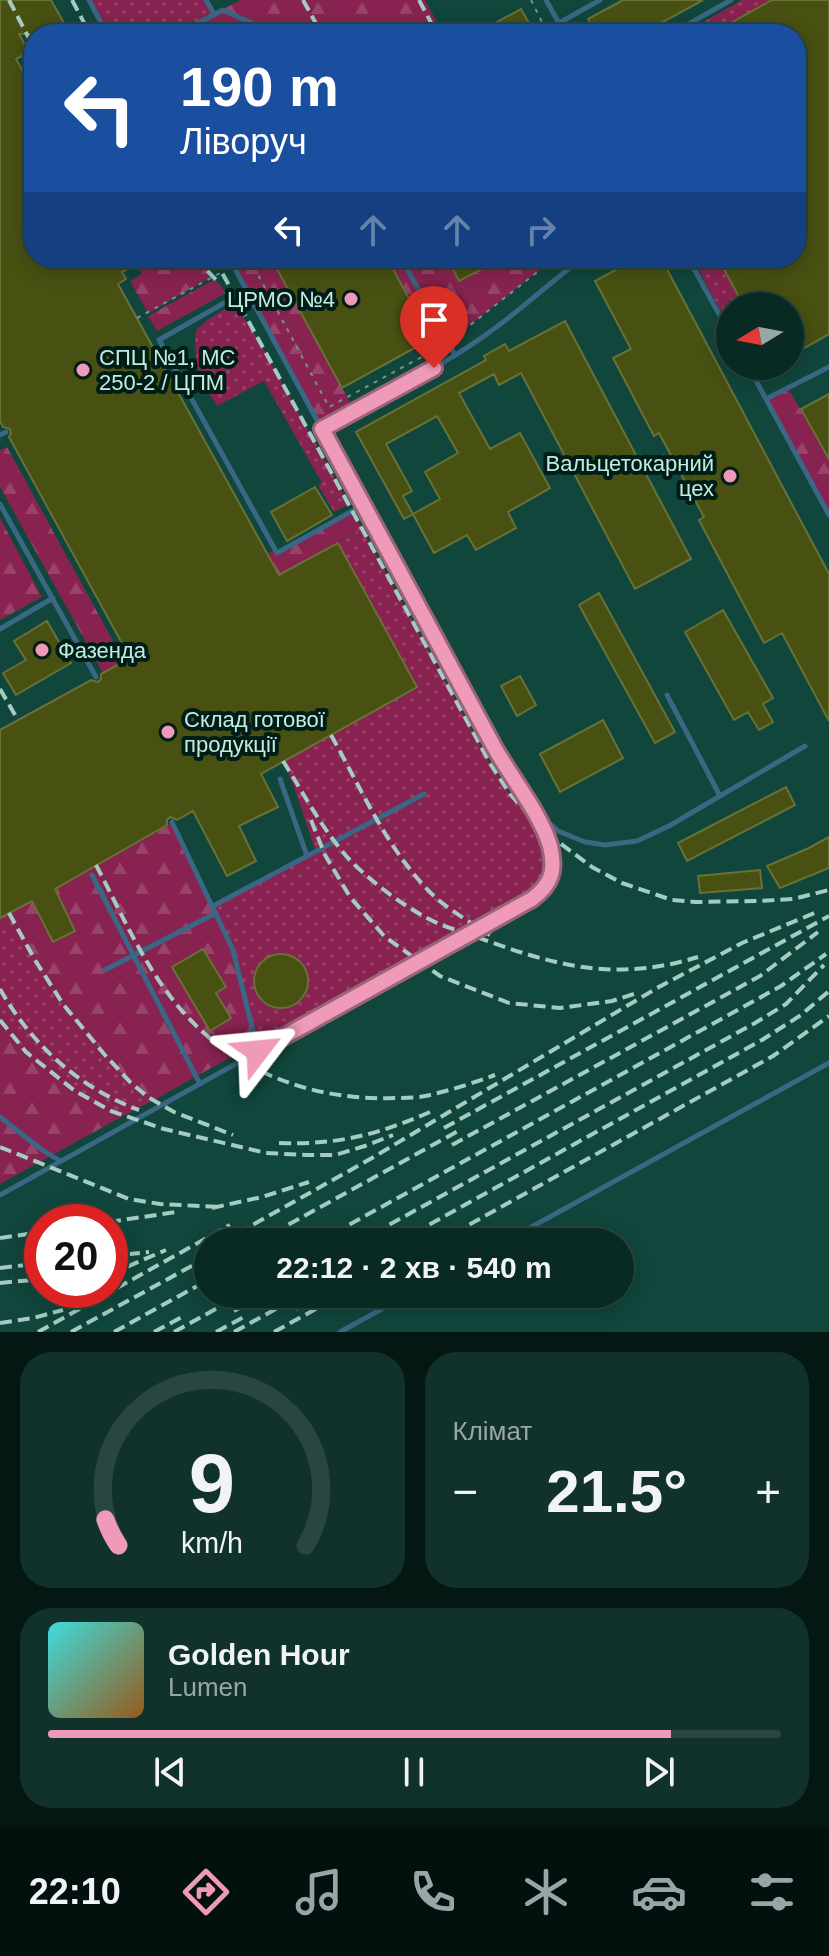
<!DOCTYPE html>
<html lang="uk">
<meta charset="utf-8">
<style>
:root{--surface:#082a23;--page:#11322b;--text:#f1f3f6;--muted:#98a7a6;--line:#294641;--accent:#ef9ab8}
body{margin:0;font-family:Helvetica,sans-serif;background:var(--page);color:var(--text);height:100vh;display:flex;flex-direction:column;font-size:30px;white-space:nowrap}
*{box-sizing:border-box;margin:0}
p{font-size:26px;color:var(--muted)}
.icon{flex:none;width:44px;height:44px;fill:none;stroke:currentColor;stroke-width:2;stroke-linecap:round;stroke-linejoin:round}
.map{position:relative;height:1332px;overflow:hidden}
.panel{display:flex;flex-direction:column;gap:20px;padding:20px;background:#041713;flex:1}
.panel>*{flex:none}
.top-card{position:absolute;left:24px;top:24px;width:782px;height:244px;border-radius:32px;box-shadow:0 4px 20px #0003,0 0 0 2px var(--line);background:#1a4fa0;color:#fff;overflow:hidden}
.needle{width:52px;rotate:260deg}
.buttons{position:absolute;left:716px;top:292px;display:grid;gap:16px}
.buttons a{display:grid;place-items:center;width:88px;height:88px;border-radius:50%;background:var(--surface);box-shadow:0 4px 20px #0003,0 0 0 2px var(--line);font-size:40px}
.speed{position:absolute;left:24px;top:1204px;display:flex;gap:16px;font-size:40px;font-weight:700;text-align:center}
.speed>*{display:grid;place-content:center;width:104px;height:104px;border-radius:50%;background:var(--surface);box-shadow:0 4px 20px #0003,0 0 0 2px var(--line);line-height:1}
.speed .limit{border:12px solid #d22;background:#fff;color:#111}
.pin{position:absolute;display:grid;place-items:center;width:68px;height:68px;color:#fff;margin:-82px -34px;border-radius:50% 50% 50% 0;rotate:-45deg;box-shadow:0 0 8px #0007}
.pin .icon{rotate:45deg}
.me{position:absolute;width:88px;margin:-44px;rotate:61deg;stroke-linejoin:round;filter:drop-shadow(0 0 6px #0008)}
.turn{display:flex;align-items:center;gap:28px;height:168px;padding:0 24px;font-size:36px}
.turn .icon{width:104px;height:104px;stroke-width:2.5}
.turn b{display:block;font-size:56px;line-height:68px}
.lanes{display:flex;align-items:center;height:76px;padding:0 24px;background:#0003;justify-content:center;gap:40px;direction:ltr}
.lanes .off{opacity:.35}
.big{font-size:60px;font-weight:800;line-height:1.1}
.panel .tile{flex:1;display:flex;flex-direction:column;justify-content:center;gap:12px;min-width:0;padding:0 28px;border-radius:32px;background:var(--page)}
.panel .dial{align-items:center;gap:0}
.dial svg{height:208px;overflow:visible;fill:none;stroke:var(--line);stroke-width:7;stroke-linecap:round;text-anchor:middle}
.dial text{fill:var(--text);stroke:none}
.song{display:flex;align-items:center;gap:24px}
.cover{width:96px;height:96px;border-radius:12px;background:linear-gradient(135deg,hsl(180 70% 55%),hsl(30 70% 35%))}
.played{height:8px;border-radius:4px;background:linear-gradient(90deg,var(--accent) 85%,var(--line) 85%)}
.keys{display:flex;justify-content:space-around;direction:ltr}
.heat{display:flex;justify-content:space-between;align-items:center;font-size:44px;direction:ltr}
.panel .tiles{flex:1;display:grid;gap:20px;grid-template-columns:1fr 1fr}
.tile:last-child{grid-column:span 2}
.trip{position:absolute;left:194px;top:1228px;width:440px;height:80px;border-radius:40px;background:var(--surface);box-shadow:0 4px 20px #0003,0 0 0 2px var(--line);font-weight:800;line-height:80px;text-align:center}
.dock{display:flex;height:128px;justify-content:space-around;align-items:center;background:#03110e;color:var(--muted)}
.dock .icon{width:56px;height:56px}
.dock .active{color:var(--accent)}
.dock b{font-size:36px;color:var(--text)}
.map>svg:first-child{display:block}
.built{fill:#10463c;fill-rule:evenodd}
.grass{fill:url(#grass-dots)}
.forest{fill:url(#forest-firs)}
.building{fill:#485012;stroke:#687236;stroke-width:2;fill-rule:evenodd}
.lines{fill:none;stroke-linecap:round;stroke-linejoin:round}
.path{stroke:#6d978d;stroke-width:2;stroke-dasharray:4 6;stroke-linecap:butt}
.lane{stroke:#3a6784;stroke-width:5}
.rail{stroke:#a4ccc2;stroke-width:4;stroke-dasharray:12 6;stroke-linecap:butt}
.route-casing{stroke:#9b6478;stroke-width:20}
.route{stroke:#ef9ab8;stroke-width:14}
.poi-dot{fill:#ef9ab8;stroke:#001e17;stroke-width:3}
.labels{text-anchor:middle;stroke-width:8;stroke-linejoin:round;paint-order:stroke}
.poi-label{font-size:22px;fill:#c4ebe0;stroke:#001e17;text-anchor:start}
</style>
<div class="map">
<svg width="829" height="1332" viewBox="0 0 829 1332">
<defs>
<pattern id="grass-dots" width="8" height="8" patternUnits="userSpaceOnUse" patternTransform="scale(2)"><rect width="8" height="8" fill="#882351"/><path d="M2 2h.1M6 6h.1" fill="none" stroke="#97436a" stroke-width="1.8" stroke-linecap="round"/></pattern>
<pattern id="forest-firs" width="22" height="20" patternUnits="userSpaceOnUse" patternTransform="scale(2)"><rect width="22" height="20" fill="#882351"/><path d="M5 1l3.5 6h-7zM16 11l3.5 6h-7z" fill="#97436a"/></pattern>
</defs>
<rect width="100%" height="100%" fill="#0a382f"/>
<path class="built" d="M0,0h829v1332h-829zM34,34h762v224h-762zM730,306h60v60h-60zM42,1222h68v68h-68zM208,1242h412v52h-412z"/>
<path class="grass" d="M89,0h117l8,14 -37,20h-70z
M742,0h30l-61,34h-29z
M692,258h26l26,48h-14v22z
M234,303l25,38 90,163 -15,8 -16,-27 4,-2 -58,-102 -47,25c-17,-27 -24,-44 -21,-76l10,-9z
M362,529l129,236c8,11 14,22 22,32 19,25 51,60 20,90l-277,156 -43,-137 103,-54 -22,-65 -11,-26 134,-74 -79,-144z
M9,913c25,46 50,86 83,126 18,22 38,46 62,61l-29,15 -14,-4 -36,-20 -49,-39 -26,-32v-102z"/>
<path class="forest" d="M240,0h185l18,34h-265z
M132,258h63l18,18 -65,37 -18,-32 12,-7z
M229,258h42l80,146 -33,18z
M387,258h168l-108,85 -11,6z
M215,279l11,14 -69,38 -9,-15z
M788,388l41,71v56l-63,-116z
M7,447l117,214 -21,12 -103,-186v-37z
M352,511l10,18 -83,46 -12,-21 8,-4 2,3z
M0,518l42,79 -42,23z
M172,822l61,128 23,93 -102,57c-24,-15 -44,-39 -62,-61 -33,-40 -58,-80 -83,-126z
M0,1020l26,32 49,39 50,24 -125,69z"/>
<path class="building" d="M0,0h51l13,23 -20,11h-25l10,18 -13,7 18,32v167h70l3,6 11,-6h8l5,9 -9,5 4,7 -8,5 161,291 59,-32 79,144 -156,87 17,33 -39,19 17,35 -29,15 -34,-65 -16,9 -7,-3 -3,3v5l-112,64 20,42 -22,11 -21,-41 -32,17v-188l91,-50 7,2 3,-3v-5l29,-16 -121,-221 2,-4 -1,-4 -7,-2 -3,-6z
M623,0h80l-62,34h-45l-8,-15z
M772,0h57v334l-39,22v-50h-46l-26,-48h78v-224h-85z
M521,9l14,25h-60z
M271,258h116l44,81 -89,49z
M462,258h41l-44,23 -7,-13 12,-7z
M638,258h23l168,316v147l-47,-88 -18,10 -65,-123 5,-3 -45,-84 -5,3 -41,-78 18,-9 -36,-68z
M565,321l126,238 -56,30 -114,-216 -22,12 -5,-11 -35,19 31,56 30,-16 30,55 -42,24 8,16 -40,22 -9,-15 -33,18 -21,-39 -9,5 -48,-87 130,-72 -2,-4 21,-12 4,7zM437,416l21,37 -33,19 15,27 -27,15 -10,-18 9,-5 -26,-47z
M829,394v65l-28,-50z
M315,487l17,28 -45,26 -16,-29z
M599,593l76,139 -20,11 -76,-138z
M723,610l50,88 -10,6 10,18 -14,8 -11,-18 -14,8 -49,-88z
M47,621l24,42 -55,32 -13,-22 23,-13 -12,-19z
M520,676l16,29 -19,11 -16,-30z
M603,720l20,38 -63,34 -20,-38z
M786,787l9,18 -108,56 -9,-18z
M829,837v31l-49,20 -13,-22 42,-18z
M760,870l2,18 -62,5 -2,-17z
M203,949l23,38 -10,6 15,25 -21,13 -38,-64z
M254 981a27 27 0 1 1 54 0a27 27 0 1 1-54 0Z"/>
<g class="lines">
<path class="path" d="M531,0l17,34
M249,258l80,149 111,-60
M137,318l87,-47
M455,337l100,-79"/>
<path class="lane" d="M89,0l18,34
M206,0l8,14
M546,0l19,34
M559,23l41,-23
M177,34l46,-24 53,24
M671,34l60,-34
M401,258l54,97
M688,258l42,76
M247,290l-88,50 118,213 86,-48
M748,366l81,149
M766,399l63,-32
M322,429c55,-30 113,-58 165,-95 33,-23 63,-52 96,-76
M0,435l6,-3
M0,504l96,173
M0,629l53,-31
M667,695l53,101
M280,779l27,77
M534,809l24,22 27,11 20,3 32,-4 32,-15 136,-80
M172,822l61,128 25,101
M92,875l108,209
M213,906l211,-112
M105,970l111,-57
M0,1117l41,32 19,12
M0,1195l532,-296c7,-5 15,-10 18,-18 14,-36 -27,-87 -46,-116l-275,-507
M504,1242l325,-179
M340,1332l69,-38"/>
<path class="rail" d="M9,0l25,48
M72,0l18,34
M303,0l16,29 6,5
M419,0l18,34
M195,258l25,26
M214,258l277,507 19,29 35,38 47,35 30,16 50,17 23,2 65,-1 33,-2 36,-9
M0,689l18,31
M331,735c31,55 57,117 103,161 16,15 38,27 56,39
M283,761c21,33 39,68 65,97 21,22 50,44 77,59 14,8 31,13 46,18 41,15 86,31 130,34 33,2 65,-2 97,-12
M311,820l14,35 25,42 35,40 55,39 69,27 51,5 52,-7 22,-7
M96,865c26,49 49,104 87,147 54,61 131,89 212,86 10,0 21,0 30,-2 24,-5 48,-13 70,-21
M9,913l26,47 28,44 41,50 27,29 17,14 26,15 59,23
M0,989c31,55 79,99 139,121
M0,1020l26,32 49,39 36,20 53,18 102,24 40,2h29l30,-9 28,-11
M444,1128l385,-212
M279,1143c58,2 98,-8 151,-31
M452,1145l308,-169 58,-44
M0,1147l129,52 31,5 60,3
M212,1208l50,-11 47,-15
M109,1222l67,-10
M0,1238l42,-6
M222,1242l150,-84 285,-170 85,-45 75,-31
M257,1242l203,-112
M298,1242l28,-15
M318,1242l463,-256 45,-32
M358,1242l397,-219 31,-19 38,-39
M398,1242l364,-202 39,-25 28,-24
M438,1242l335,-186 56,-40
M110,1256l39,-4
M0,1268l42,-5
M110,1271l14,-3 42,-18
M0,1283l42,-4
M296,1309l27,-15
M234,1311l30,-17
M0,1323l33,-5 30,-8
M38,1332l192,-107
M71,1332l137,-75
M114,1332l94,-52
M154,1332l28,-15
M174,1332l69,-38
M216,1332l28,-15
M234,1332l69,-38
M274,1332l69,-38"/>
</g>
<g class="lines">
<g class="route-casing">
<path id="route" d="M258,1051l274,-152c20,-15 24,-29 18,-53 -9,-32 -40,-70 -57,-101 -56,-105 -114,-211 -171,-316l112,-61"/>
</g>
<use href="#route" class="route"/>
</g>
<g class="poi-dot">
<circle cx="351" cy="299" r="8"/>
<circle cx="83" cy="370" r="8"/>
<circle cx="730" cy="476" r="8"/>
<circle cx="42" cy="650" r="8"/>
<circle cx="168" cy="732" r="8"/>
</g>
<g class="labels">
<g class="poi-label">
<text x="335" y="307" text-anchor="end">ЦРМО №4</text>
<text x="99" y="365">СПЦ №1, МС<tspan x="99" dy="25">250-2 / ЦПМ</tspan></text>
<text x="714" y="471" text-anchor="end">Вальцетокарний<tspan x="714" dy="25">цех</tspan></text>
<text x="58" y="658">Фазенда</text>
<text x="184" y="727">Склад готової<tspan x="184" dy="25">продукції</tspan></text>
</g>
</g>
</svg>
<div class="buttons">
<a><svg class="needle" viewBox="-14 -14 28 28"><path d="M0-13l5 13h-10z" fill="#e53935"/><path d="M0 13l5-13h-10z" fill="#98a7a6"/></svg></a>
</div>
<div class="speed"><div class="limit">20</div></div>
<div class="pin" style="left:434px;top:368px;background:#d93025"><svg class="icon" aria-label="arrive" viewBox="0 0 24 24"><path d="M6 21V4h12l-3 4 3 4H6"/></svg></div>
<svg class="me" style="left:258px;top:1051px" viewBox="-20 -20 40 40"><path d="M0-17L14 15 0 8-14 15z" fill="#ef9ab8" stroke="#fff" stroke-width="4"/></svg>
<div class="trip">22:12 · 2 хв · 540 m</div>
<div class="top-card">
<div class="turn"><svg class="icon" aria-label="left" viewBox="0 0 24 24"><path d="M17 20v-9H6M10 6l-5 5 5 5"/></svg><div><b>190 m</b>Ліворуч</div></div>
<div class="lanes"><svg class="icon" aria-label="left" viewBox="0 0 24 24"><path d="M17 20v-9H6M10 6l-5 5 5 5"/></svg><svg class="icon off" aria-label="ahead" viewBox="0 0 24 24"><path d="M12 20V5M6 11l6-6 6 6"/></svg><svg class="icon off" aria-label="ahead" viewBox="0 0 24 24"><path d="M12 20V5M6 11l6-6 6 6"/></svg><svg class="icon off" aria-label="right" viewBox="0 0 24 24"><path d="M7 20v-9h11M14 6l5 5-5 5"/></svg></div>
</div>
</div>
<section class="panel">
<div class="tiles">
<div class="tile dial"><svg viewBox="0 0 100 80">
<path d="M14 69A42 42 0 1 1 86 69"/>
<path d="M14 69A42 42 0 0 1 9 59" stroke="#ef9ab8"/>
<text x="50" y="56" font-size="32" font-weight="700">9</text>
<text x="50" y="72" font-size="11">km/h</text>
</svg></div>
<div class="tile"><p>Клімат</p>
<div class="heat"><a>−</a><b class="big">21.5°</b><a>+</a></div>
</div>
<div class="tile">
<div class="song"><i class="cover"></i><div><b>Golden Hour</b><p>Lumen</p></div></div>
<div class="played"></div>
<div class="keys"><svg class="icon" aria-label="previous" viewBox="0 0 24 24"><path d="M18 5L8 12l10 7zM5 5v14"/></svg><svg class="icon" aria-label="pause" viewBox="0 0 24 24"><path d="M8 5v14M16 5v14"/></svg><svg class="icon" aria-label="next" viewBox="0 0 24 24"><path d="M6 5l10 7-10 7zM19 5v14"/></svg></div>
</div>
</div>
</section>
<nav class="dock">
<b>22:10</b>
<svg class="icon active" aria-label="directions" viewBox="0 0 24 24"><path d="M12 3l9 9-9 9-9-9zM9 14v-3h6M13 9l2 2-2 2"/></svg>
<svg class="icon" aria-label="music" viewBox="0 0 24 24"><path d="M9 18V5l10-2v13"/><circle cx="6" cy="18" r="3"/><circle cx="16" cy="16" r="3"/></svg>
<svg class="icon" aria-label="phone" viewBox="0 0 24 24"><path d="M5 4h4l2 5-3 2q2 4 5 5l2-3 5 2v4C11 20 4 13 5 4z"/></svg>
<svg class="icon" aria-label="climate" viewBox="0 0 24 24"><path d="M12 3v18M4 7l16 10M4 17L20 7"/></svg>
<svg class="icon" aria-label="car" viewBox="0 0 24 24"><path d="M5 17H2v-5l4-1 3-4h7l3 4 3 1v5h-3M9 17h6M6 11h13"/><circle cx="7" cy="17" r="2"/><circle cx="17" cy="17" r="2"/></svg>
<svg class="icon" aria-label="filters" viewBox="0 0 24 24"><path d="M4 7h16M4 17h16"/><circle cx="9" cy="7" r="2"/><circle cx="15" cy="17" r="2"/></svg>
</nav>
